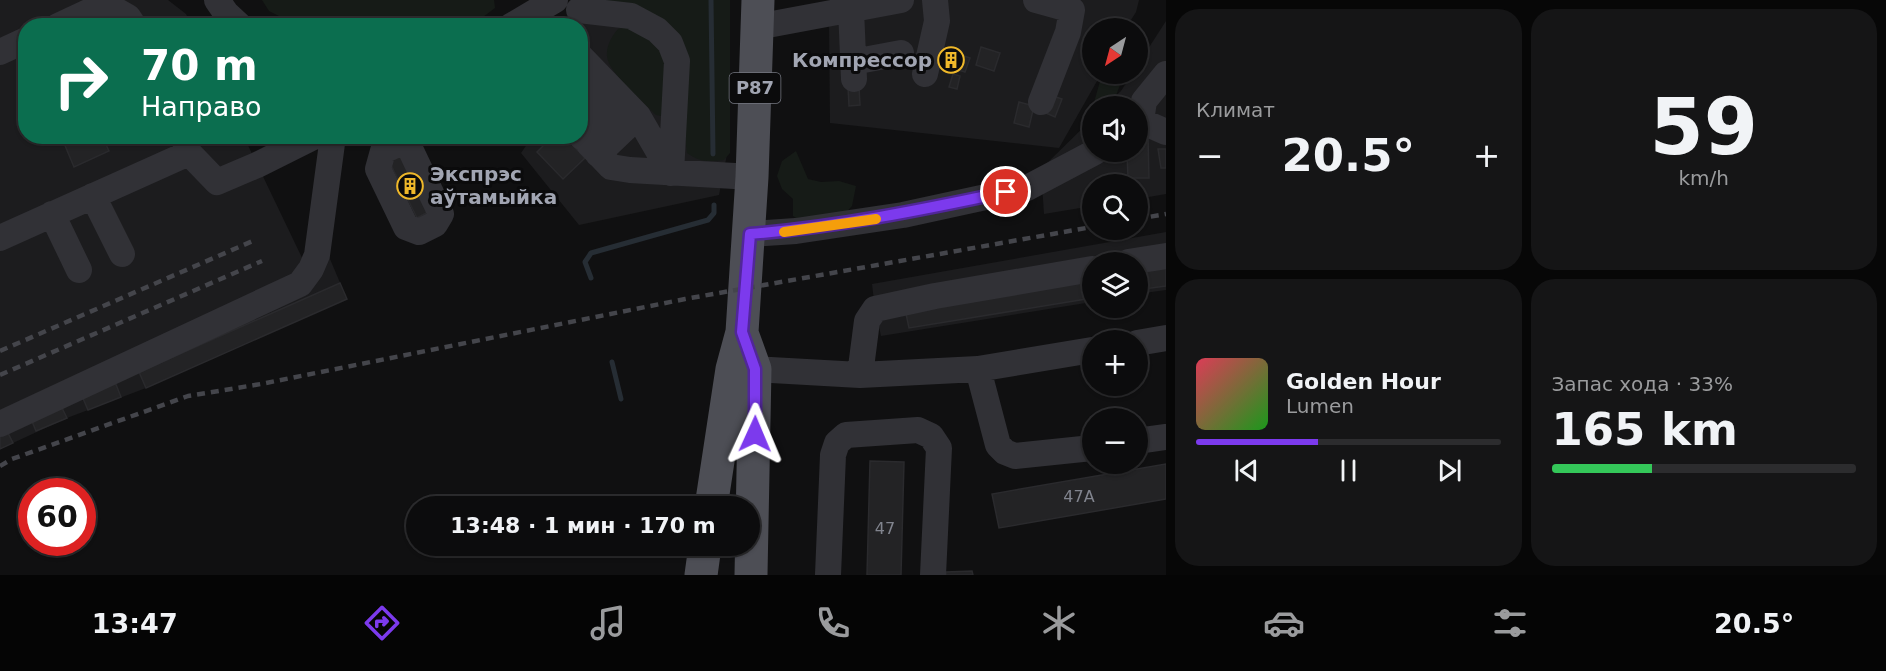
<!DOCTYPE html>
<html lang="ru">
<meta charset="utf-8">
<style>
:root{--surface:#0c0c0d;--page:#151516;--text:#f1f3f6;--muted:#9a9b9d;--line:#2c2c2e;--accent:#7c3aed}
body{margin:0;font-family:"DejaVu Sans",sans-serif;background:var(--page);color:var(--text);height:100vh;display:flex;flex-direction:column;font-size:22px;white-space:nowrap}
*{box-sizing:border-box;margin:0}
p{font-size:20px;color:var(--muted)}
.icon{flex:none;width:33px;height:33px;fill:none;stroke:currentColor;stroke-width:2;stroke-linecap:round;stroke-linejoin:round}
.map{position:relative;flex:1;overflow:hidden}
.sheet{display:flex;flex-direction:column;gap:9px;padding:9px;background:#070707;width:720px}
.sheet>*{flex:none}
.hud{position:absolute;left:18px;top:18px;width:570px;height:126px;border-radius:24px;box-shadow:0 2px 4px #0004,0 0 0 2px var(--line);background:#0b6e4f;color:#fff;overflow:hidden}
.needle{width:39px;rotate:216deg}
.fabs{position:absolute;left:1082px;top:18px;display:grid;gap:12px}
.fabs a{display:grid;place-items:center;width:66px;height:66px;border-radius:50%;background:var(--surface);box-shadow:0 2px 4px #0004,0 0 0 2px var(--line);font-size:30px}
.speed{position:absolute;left:18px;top:478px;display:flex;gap:12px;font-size:30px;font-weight:700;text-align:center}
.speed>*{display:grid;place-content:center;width:78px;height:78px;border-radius:50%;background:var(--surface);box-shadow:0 2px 4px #0004,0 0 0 2px var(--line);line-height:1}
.speed .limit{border:9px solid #d22;background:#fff;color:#111}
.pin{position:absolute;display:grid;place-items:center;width:51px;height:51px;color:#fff;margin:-26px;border:3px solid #fff;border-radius:50%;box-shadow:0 2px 6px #0007}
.me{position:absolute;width:66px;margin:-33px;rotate:1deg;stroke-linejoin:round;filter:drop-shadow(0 0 4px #0008)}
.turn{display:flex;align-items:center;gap:21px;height:126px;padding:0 24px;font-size:27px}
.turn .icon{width:78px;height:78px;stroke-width:2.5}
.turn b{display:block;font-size:42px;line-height:51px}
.big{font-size:45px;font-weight:800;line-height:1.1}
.sheet .tile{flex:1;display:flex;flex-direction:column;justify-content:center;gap:9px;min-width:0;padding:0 21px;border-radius:24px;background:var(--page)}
.sheet .dial{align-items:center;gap:0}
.dial b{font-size:78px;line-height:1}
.song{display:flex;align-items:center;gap:18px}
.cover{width:72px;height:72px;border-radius:9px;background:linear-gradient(135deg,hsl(350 70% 55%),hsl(120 70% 35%))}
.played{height:6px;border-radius:3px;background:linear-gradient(90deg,var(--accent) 40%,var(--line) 40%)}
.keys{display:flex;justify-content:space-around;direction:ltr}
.heat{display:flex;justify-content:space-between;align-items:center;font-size:33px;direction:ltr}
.charge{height:9px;border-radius:4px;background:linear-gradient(90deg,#34c759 33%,var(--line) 0)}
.sheet .tiles{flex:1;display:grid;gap:9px;grid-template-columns:repeat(2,1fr)}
.trip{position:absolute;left:406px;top:496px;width:354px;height:60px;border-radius:30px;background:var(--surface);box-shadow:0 2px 4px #0004,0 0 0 2px var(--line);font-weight:800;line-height:60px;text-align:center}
.tabs{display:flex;height:96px;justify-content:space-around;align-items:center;background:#050505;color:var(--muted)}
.tabs .icon{width:42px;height:42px}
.tabs .current{color:var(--accent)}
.tabs b{font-size:27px;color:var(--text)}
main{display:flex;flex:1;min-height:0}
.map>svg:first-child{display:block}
.built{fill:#1c1c1e}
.green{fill:#161b17}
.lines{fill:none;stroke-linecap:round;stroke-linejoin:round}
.stream{stroke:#262d34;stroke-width:5}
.building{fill:#232325;stroke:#2a2a2d;stroke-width:1.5}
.minor{stroke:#313136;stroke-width:26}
.major{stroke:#4d4e55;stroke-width:33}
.rail{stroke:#44454b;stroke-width:4.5;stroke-dasharray:8 6;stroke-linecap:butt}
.route-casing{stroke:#51269a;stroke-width:15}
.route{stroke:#7c3aed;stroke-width:10}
.slow{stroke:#f59e0b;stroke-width:10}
.labels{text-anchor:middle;stroke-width:6;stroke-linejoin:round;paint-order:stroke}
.number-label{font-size:16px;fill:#81848e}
.shield{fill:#0b0b0c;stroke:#747780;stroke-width:1.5}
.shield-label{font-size:18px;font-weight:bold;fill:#a1a5b2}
.poi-label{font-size:20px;font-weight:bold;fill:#a1a5b2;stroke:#0b0b0c;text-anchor:end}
</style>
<main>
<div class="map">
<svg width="1166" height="575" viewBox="0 0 1166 575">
<rect width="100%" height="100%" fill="#101011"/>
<path class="built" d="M0,0h168l18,14 5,11 -165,1v110l218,1 61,127 22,-12 20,47 -201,89 -79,30 -67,31z
M729,0l-1,149 -9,46 -140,30 -58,-72 11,-16 48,-1v-110l-14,-1 2,-18z
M835,0h304l-3,12 -10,16h-34v46h9l-42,74 -229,-25 -1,-99z
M1166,21v173l-29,5v-15h-45v22l-48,8 -3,-45 51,-50v33h45v-46h-32l16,-15 11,-17h5v-8z
M1166,232v58l-29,4v-32h-45v40l-211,34 -6,-27 -3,-25z"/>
<path class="green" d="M262,0h232l1,8 -12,9 -200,1 -14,-7z
M603,0h127v153l-6,7c-15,2 -25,2 -37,-7l-2,-15 1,-76z
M626,27l38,21 2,63 -5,5 -5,-1c-12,-13 -48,-42 -49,-59 -1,-10 5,-20 11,-27z
M1102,74h25l-7,11 -8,21h-19z
M796,151l12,28 13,3 18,-1 17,5 -4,20 -13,14 -35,4 -11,-8v-17l-11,-10 -5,-13 5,-15z"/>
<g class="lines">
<path class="stream" d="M711,0l2,154
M591,278l-6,-16 6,-9 117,-33 6,-7v-8
M612,362l9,37"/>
</g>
<path class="building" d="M937,47l33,11 -5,14 -33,-10z
M981,47l19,6 -6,18 -18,-6z
M953,74l7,2 -3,13 -8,-2z
M848,87h11l1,18 -11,1z
M1053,96l9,3 -7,18 -9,-4z
M1019,102l15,4 -5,21 -15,-4z
M61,136h41l7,15 -35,16z
M553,136h11l21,22 -22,21 -26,-27z
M1137,136h11l1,42h-21l-1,-26h10z
M1158,149h8v19h-5z
M403,154l29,56 -15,8 -28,-57z
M1166,266v20l-29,4v-19z
M1092,278v20l-183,30 -4,-19z
M340,283l7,16 -201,89 -7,-16z
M115,382l6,15 -33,13 -6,-14z
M61,406l6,12 -31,13 -5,-12z
M6,429l7,14 -13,6v-17z
M870,461l34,1 -3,113h-34z
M1166,464v35l-167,29 -7,-34z
M972,571l1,4h-27v-3z"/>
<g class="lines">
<path class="minor" d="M217,0l9,13 14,13
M1036,0l36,10 -4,22 -27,70
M851,9l3,70
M579,10l52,6 26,14 13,13 7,18 -6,112
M58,26l30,-14 24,-4 16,9 6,9
M511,26l44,-26
M757,27l144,-27
M0,52l26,-12
M580,56l58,60 33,57
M853,62l48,-9
M925,74l12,-53 -2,-21
M580,105l25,-23
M1141,121l3,-20 22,-27
M1137,123l4,-2 25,11
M404,136l37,78 -6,10 -16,8 -13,-5 -28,-58 5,-18 22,-10
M183,137l6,16 28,29 40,-17 58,-29
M582,137l39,-38
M589,144l22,23 19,3 122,7
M598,154l40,-38
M93,196l29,58
M52,214l27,56
M749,234l47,-3 107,-16 124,-27 68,-36
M0,238l189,-85
M1128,262l38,-6
M1137,343l29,-5
M755,369l105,6 118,-6 114,-19
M978,369l20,76 7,7 10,4 77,-8
M860,375l7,-54 8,-12 60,-13 157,-27
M0,424l300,-140 11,-15 6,-14 16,-119
M1137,441l29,-4
M828,575l5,-120 4,-12 9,-8 72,-5 13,6 8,12 -6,127"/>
<path class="major" d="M742,333l13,36 -4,206
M711,507l21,-138 10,-37 10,-155 6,-177
M701,575l4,-29"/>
<path class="rail" d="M1137,219l29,-5
M0,351l255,-111
M0,375l262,-114
M0,466l12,-7 176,-63 73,-12 424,-85 407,-72"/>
</g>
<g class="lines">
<g class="route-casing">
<path id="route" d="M755,434v-65l-13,-37 8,-98c87,-7 171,-24 256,-42"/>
</g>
<use href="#route" class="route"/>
<path class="slow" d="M784,232l92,-13"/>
</g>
<defs>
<g id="building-ring" transform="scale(1.35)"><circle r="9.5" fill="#0b0b0c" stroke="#efb82a" stroke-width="1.5"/><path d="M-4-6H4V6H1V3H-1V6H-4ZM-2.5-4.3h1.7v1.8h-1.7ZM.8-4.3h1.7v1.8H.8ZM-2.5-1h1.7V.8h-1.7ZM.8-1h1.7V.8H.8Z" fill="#efb82a"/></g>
</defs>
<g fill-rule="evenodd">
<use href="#building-ring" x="951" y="60"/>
<use href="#building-ring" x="410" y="186"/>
</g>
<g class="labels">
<g class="number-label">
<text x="1079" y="502">47А</text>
<text x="885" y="534">47</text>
</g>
<rect class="shield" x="729.5" y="73" width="51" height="30" rx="4.5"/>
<g class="shield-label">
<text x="755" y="94">Р87</text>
</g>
<g class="poi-label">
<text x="932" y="67">Компрессор</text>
<text x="430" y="181" text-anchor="start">Экспрэс<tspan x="430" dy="23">аўтамыйка</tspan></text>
</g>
</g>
</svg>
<div class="fabs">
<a><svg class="needle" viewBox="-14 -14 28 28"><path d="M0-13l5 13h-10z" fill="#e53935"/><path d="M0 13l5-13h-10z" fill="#9a9b9d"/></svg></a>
<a><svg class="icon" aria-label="sound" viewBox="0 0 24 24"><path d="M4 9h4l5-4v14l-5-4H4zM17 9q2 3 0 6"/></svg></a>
<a><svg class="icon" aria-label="search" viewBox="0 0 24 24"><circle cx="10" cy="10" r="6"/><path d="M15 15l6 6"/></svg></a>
<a><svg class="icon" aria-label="layers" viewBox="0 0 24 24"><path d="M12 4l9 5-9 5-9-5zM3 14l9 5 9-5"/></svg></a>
<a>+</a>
<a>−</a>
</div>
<div class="speed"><div class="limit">60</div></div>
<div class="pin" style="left:1006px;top:192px;background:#d93025"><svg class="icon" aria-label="arrive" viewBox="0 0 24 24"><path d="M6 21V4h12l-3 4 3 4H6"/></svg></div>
<svg class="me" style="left:755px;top:434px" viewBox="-20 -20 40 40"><path d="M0-17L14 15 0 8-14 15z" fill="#7c3aed" stroke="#fff" stroke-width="4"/></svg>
<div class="trip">13:48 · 1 мин · 170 m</div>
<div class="hud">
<div class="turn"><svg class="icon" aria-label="right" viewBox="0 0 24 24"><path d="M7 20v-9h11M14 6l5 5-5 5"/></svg><div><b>70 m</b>Направо</div></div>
</div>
</div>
<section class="sheet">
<div class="tiles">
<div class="tile"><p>Климат</p>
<div class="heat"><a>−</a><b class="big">20.5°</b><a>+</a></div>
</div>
<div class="tile dial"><b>59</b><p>km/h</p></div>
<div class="tile">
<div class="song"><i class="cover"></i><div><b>Golden Hour</b><p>Lumen</p></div></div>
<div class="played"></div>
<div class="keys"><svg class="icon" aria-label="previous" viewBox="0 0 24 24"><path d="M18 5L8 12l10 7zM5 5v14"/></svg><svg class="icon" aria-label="pause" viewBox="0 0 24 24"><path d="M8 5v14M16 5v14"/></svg><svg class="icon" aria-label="next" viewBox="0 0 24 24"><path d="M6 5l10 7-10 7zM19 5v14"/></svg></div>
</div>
<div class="tile"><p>Запас хода · 33%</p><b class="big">165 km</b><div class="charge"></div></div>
</div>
</section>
</main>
<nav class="tabs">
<b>13:47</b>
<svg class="icon current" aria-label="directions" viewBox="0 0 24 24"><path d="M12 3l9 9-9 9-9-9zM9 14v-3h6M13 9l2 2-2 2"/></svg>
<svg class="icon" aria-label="music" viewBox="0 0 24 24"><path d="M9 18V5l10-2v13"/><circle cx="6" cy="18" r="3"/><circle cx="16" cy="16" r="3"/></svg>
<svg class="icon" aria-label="phone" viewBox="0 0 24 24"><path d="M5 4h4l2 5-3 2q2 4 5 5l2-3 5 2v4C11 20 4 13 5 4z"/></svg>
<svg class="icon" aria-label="climate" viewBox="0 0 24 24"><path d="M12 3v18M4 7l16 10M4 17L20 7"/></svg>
<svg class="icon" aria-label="car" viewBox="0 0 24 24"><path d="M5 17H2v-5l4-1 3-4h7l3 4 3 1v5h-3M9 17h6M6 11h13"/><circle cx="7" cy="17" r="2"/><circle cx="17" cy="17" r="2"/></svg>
<svg class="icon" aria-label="filters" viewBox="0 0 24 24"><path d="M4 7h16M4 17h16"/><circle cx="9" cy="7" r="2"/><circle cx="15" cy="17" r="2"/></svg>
<b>20.5°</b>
</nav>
